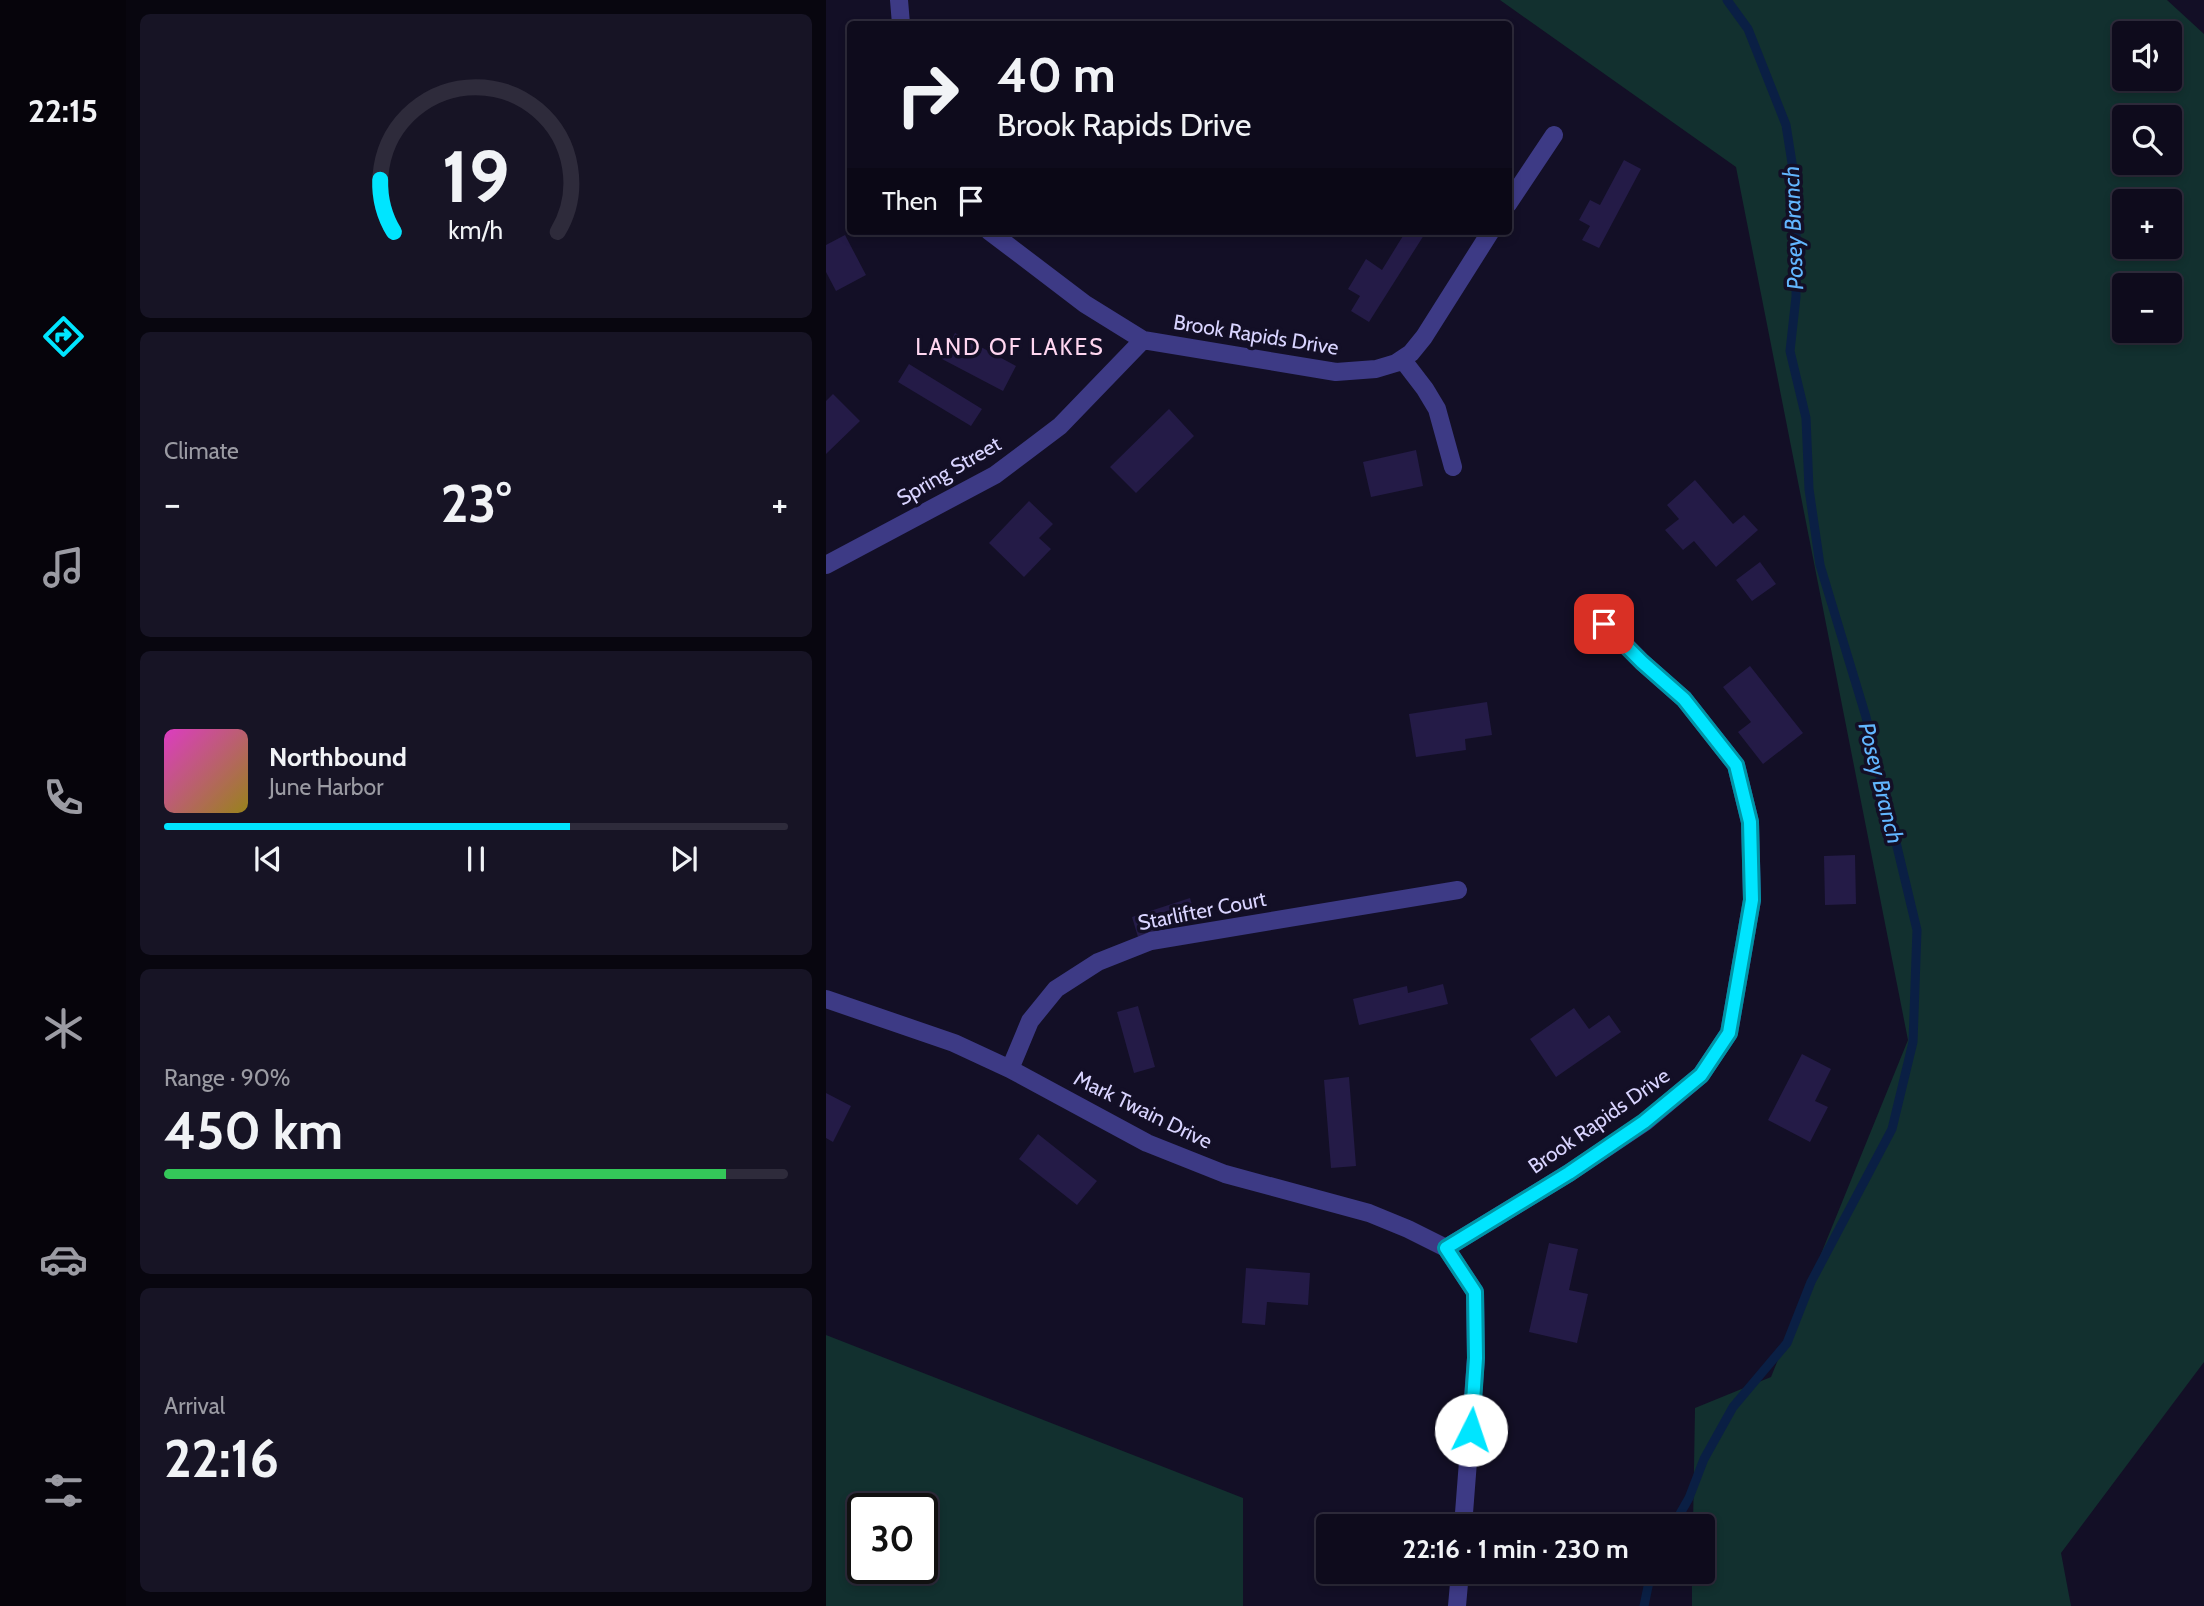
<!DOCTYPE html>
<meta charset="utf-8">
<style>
:root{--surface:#0e0b1c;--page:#171425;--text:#f1f3f6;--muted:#9b9ba3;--line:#2e2b3b;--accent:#00e5ff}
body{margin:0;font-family:Cabin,sans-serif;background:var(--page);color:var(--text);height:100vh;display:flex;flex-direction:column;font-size:26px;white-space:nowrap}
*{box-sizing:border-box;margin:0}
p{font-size:23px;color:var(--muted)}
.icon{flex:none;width:38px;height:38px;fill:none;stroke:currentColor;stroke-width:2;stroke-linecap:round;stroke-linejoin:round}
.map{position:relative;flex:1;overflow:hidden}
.panel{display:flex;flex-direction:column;gap:14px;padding:14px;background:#08060f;width:700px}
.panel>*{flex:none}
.banner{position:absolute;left:21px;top:21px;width:665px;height:214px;border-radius:7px;box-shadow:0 4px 10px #0003,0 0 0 2px var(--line);background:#0e0b1c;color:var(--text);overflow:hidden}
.fabs{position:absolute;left:1286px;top:21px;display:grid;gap:14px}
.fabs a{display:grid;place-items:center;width:70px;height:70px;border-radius:7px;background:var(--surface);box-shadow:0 4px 10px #0003,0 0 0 2px var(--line);font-size:35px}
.speed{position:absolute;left:21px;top:1493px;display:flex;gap:14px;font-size:35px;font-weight:700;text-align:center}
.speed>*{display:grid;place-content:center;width:91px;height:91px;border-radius:50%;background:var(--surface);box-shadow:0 4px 10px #0003,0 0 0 2px var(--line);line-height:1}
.speed .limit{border:4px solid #111;border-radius:10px;background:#fff;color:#111}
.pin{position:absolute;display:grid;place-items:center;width:60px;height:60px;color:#fff;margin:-30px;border-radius:14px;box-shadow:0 4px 10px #0006}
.me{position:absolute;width:77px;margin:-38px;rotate:4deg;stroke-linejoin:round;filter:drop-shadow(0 0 5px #0008)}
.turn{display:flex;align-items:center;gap:24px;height:147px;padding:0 35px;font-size:32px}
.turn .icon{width:91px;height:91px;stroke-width:2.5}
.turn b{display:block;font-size:49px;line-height:60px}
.then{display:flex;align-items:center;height:66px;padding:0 35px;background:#0003;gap:14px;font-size:26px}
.big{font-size:52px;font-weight:800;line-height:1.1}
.panel .tile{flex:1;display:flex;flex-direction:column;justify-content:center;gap:10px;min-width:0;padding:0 24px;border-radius:10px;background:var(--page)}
.panel .dial{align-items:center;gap:0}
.dial svg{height:182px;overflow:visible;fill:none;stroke:var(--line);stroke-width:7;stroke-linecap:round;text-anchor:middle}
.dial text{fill:var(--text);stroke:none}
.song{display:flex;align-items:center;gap:21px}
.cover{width:84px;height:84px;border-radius:10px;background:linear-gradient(135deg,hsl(310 70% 55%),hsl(50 70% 35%))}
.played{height:7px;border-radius:4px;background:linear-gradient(90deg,var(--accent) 65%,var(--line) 65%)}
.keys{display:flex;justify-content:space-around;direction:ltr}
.heat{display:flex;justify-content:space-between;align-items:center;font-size:38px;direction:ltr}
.charge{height:10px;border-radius:5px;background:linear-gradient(90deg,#34c759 90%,var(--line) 0)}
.trip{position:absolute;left:490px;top:1514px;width:399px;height:70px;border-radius:7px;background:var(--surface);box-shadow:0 4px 10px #0003,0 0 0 2px var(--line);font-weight:800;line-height:70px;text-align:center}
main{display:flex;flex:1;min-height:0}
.dock{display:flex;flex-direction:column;width:126px;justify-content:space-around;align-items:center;background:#06040b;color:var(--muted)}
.dock .icon{width:49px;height:49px}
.dock .current{color:var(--accent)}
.dock b{font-size:32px;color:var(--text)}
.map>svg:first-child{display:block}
.green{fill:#12302f;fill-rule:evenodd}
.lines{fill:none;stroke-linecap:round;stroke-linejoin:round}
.stream{stroke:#0a1f44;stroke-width:9}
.building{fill:#241b47}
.minor{stroke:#3d3a85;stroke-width:18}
.route-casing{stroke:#0095a6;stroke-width:18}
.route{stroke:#00e5ff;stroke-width:12}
.labels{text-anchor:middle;stroke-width:7;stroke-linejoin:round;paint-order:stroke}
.street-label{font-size:21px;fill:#d9d4ff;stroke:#130f26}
.water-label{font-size:23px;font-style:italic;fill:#62b6ff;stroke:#130f26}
.neighbourhood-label{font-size:23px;letter-spacing:2px;fill:#ffd6f0;stroke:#130f26}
</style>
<main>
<nav class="dock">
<b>22:15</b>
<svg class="icon current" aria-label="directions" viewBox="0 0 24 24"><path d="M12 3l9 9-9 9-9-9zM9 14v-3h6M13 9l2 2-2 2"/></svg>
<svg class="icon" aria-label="music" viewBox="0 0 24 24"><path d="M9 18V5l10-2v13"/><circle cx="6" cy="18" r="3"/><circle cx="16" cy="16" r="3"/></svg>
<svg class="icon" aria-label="phone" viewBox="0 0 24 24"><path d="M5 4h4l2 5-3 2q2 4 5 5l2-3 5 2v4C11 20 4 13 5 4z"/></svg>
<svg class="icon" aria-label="climate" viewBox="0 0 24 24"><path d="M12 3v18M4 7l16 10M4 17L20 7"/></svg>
<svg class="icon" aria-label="car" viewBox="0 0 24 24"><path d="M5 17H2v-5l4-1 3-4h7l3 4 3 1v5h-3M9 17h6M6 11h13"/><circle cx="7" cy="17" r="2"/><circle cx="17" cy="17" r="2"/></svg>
<svg class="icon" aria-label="filters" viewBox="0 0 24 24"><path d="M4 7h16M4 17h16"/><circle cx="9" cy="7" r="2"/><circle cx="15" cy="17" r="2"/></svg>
</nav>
<section class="panel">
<div class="tile dial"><svg viewBox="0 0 100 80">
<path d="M14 69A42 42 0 1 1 86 69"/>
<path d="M14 69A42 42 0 0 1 8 46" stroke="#00e5ff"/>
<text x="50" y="56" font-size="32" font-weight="700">19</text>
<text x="50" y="72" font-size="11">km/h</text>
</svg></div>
<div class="tile"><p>Climate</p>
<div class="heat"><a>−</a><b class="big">23°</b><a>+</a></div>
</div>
<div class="tile">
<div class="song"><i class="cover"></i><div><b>Northbound</b><p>June Harbor</p></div></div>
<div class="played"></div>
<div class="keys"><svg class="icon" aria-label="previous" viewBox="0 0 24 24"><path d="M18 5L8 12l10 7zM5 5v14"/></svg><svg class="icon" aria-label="pause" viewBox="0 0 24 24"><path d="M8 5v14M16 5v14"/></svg><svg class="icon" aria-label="next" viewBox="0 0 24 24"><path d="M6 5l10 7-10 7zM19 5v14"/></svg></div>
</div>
<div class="tile"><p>Range · 90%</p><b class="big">450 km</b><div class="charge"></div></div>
<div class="tile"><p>Arrival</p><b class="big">22:16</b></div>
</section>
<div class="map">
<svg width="1378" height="1606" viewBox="0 0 1378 1606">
<rect width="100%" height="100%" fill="#130f26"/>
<path class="green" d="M674,0h667l37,34v1328l-143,191 10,53h-379v-34h11v-46h-10l2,-118 76,-31 137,-337 -172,-873zM1298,33h46v46h-46zM1298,117h46v46h-46zM1298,201h46v46h-46zM1298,285h46v46h-46z
M0,1335l417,163v108h-417zM37,1508h59v60h-59z"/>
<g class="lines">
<path class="stream" d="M847,1526l16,-28 15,-39 29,-52 54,-64 24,-61 81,-153 21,-87 4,-112 -51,-213 -46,-152 -11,-76 -3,-71 -16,-67 6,-54v-109l-10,-63 -38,-96 -21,-29
M818,1606l7,-34"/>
</g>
<path class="building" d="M798,160l17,9 -42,79 -17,-8 8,-14 -11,-6 11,-20 10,5z
M580,231h11l7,4 -55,87 -18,-11 9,-15 -12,-7 18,-30 16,11z
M19,235l21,40 -30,16 -10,-19v-27z
M129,333l61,33 -13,25 -61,-32z
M83,364l73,45 -11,17 -73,-44z
M7,394l27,27 -34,33v-53z
M343,409l25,27 -58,57 -26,-26z
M590,450l7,36 -52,11 -8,-35z
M869,480l38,44 11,-9 14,15 -42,37 -22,-26 -11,9 -18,-20 14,-11 -12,-14z
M203,501l24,23 -14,14 12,11 -27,28 -35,-34z
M934,562l16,22 -24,17 -16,-21z
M924,666l53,67 -40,31 -25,-32 13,-10 -28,-35z
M661,702l5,33 -27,4 1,11 -50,7 -7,-43z
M1029,855l1,49 -31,1 -1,-49z
M364,898l6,20 -58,19 -6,-20z
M617,984l5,20 -89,21 -6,-26 54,-13 1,7z
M312,1006l17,61 -21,6 -17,-61z
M748,1008l15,21 20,-14 12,17 -65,45 -26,-38z
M976,1054l29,15 -16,32 13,6 -18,35 -42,-22z
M523,1077l7,89 -25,2 -7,-88z
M0,1093l25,13 -18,36 -7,-4z
M212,1134l59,47 -20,24 -58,-46z
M723,1243l29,6 -9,41 19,4 -11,49 -48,-11z
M420,1268l64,5 -2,32 -41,-3 -2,23 -23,-2z
M500,1522l11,4h-9v32l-13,-4z
M544,1572h35l-3,11z"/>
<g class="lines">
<path class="minor" d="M73,0l2,24
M682,204l46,-69
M163,231l96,73 58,36 193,32 40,-3 20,-6 15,-10 13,-16 67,-106
M576,359l23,30 12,20 16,58
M0,565l169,-90 65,-49 83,-86
M0,999l128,44 56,26 137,74 78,31 144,39 39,16 38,19 29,44 1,66 -13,168
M184,1069l20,-48 26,-32 42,-27 53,-21 307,-51
M620,1248l123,-75 76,-51 56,-47 28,-42 23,-133 -2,-78 -14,-57 -52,-66 -42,-37 -57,-58
M631,1606l3,-34"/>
</g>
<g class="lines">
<g class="route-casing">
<path id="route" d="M645,1430l5,-72 -1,-66 -29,-44 123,-75 75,-51 57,-47 28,-42 23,-133 -2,-78 -14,-57 -52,-66 -42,-37 -38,-38"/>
</g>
<use href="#route" class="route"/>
</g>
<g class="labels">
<g class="street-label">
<text transform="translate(430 335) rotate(9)" y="7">Brook Rapids Drive</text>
<text transform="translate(123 471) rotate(-30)" y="7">Spring Street</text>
<text transform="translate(376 911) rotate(-11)" y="7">Starlifter Court</text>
<text transform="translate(317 1110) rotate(26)" y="7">Mark Twain Drive</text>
<text transform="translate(773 1121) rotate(-35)" y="7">Brook Rapids Drive</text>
</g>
<g class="water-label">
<text transform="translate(967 228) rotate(-92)" y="8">Posey Branch</text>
<text transform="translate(1055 783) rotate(76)" y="8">Posey Branch</text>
</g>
<g class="neighbourhood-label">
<text x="184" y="355">LAND OF LAKES</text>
</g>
</g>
</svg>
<div class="fabs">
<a><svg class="icon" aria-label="sound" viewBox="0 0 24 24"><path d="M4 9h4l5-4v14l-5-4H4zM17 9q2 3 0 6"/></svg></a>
<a><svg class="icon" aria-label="search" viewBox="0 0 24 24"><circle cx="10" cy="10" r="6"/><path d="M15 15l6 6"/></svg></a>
<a>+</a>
<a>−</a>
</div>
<div class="speed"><div class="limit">30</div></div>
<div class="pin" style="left:778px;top:624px;background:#d93025"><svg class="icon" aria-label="arrive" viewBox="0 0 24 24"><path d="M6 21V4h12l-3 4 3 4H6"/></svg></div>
<svg class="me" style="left:645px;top:1430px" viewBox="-20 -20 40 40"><circle r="19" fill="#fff"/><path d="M0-13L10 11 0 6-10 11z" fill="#00e5ff"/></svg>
<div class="trip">22:16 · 1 min · 230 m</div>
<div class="banner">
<div class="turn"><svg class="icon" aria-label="right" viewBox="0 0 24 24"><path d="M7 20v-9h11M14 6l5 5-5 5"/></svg><div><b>40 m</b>Brook Rapids Drive</div></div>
<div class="then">Then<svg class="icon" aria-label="arrive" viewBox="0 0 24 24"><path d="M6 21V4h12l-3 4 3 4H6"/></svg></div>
</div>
</div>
</main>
